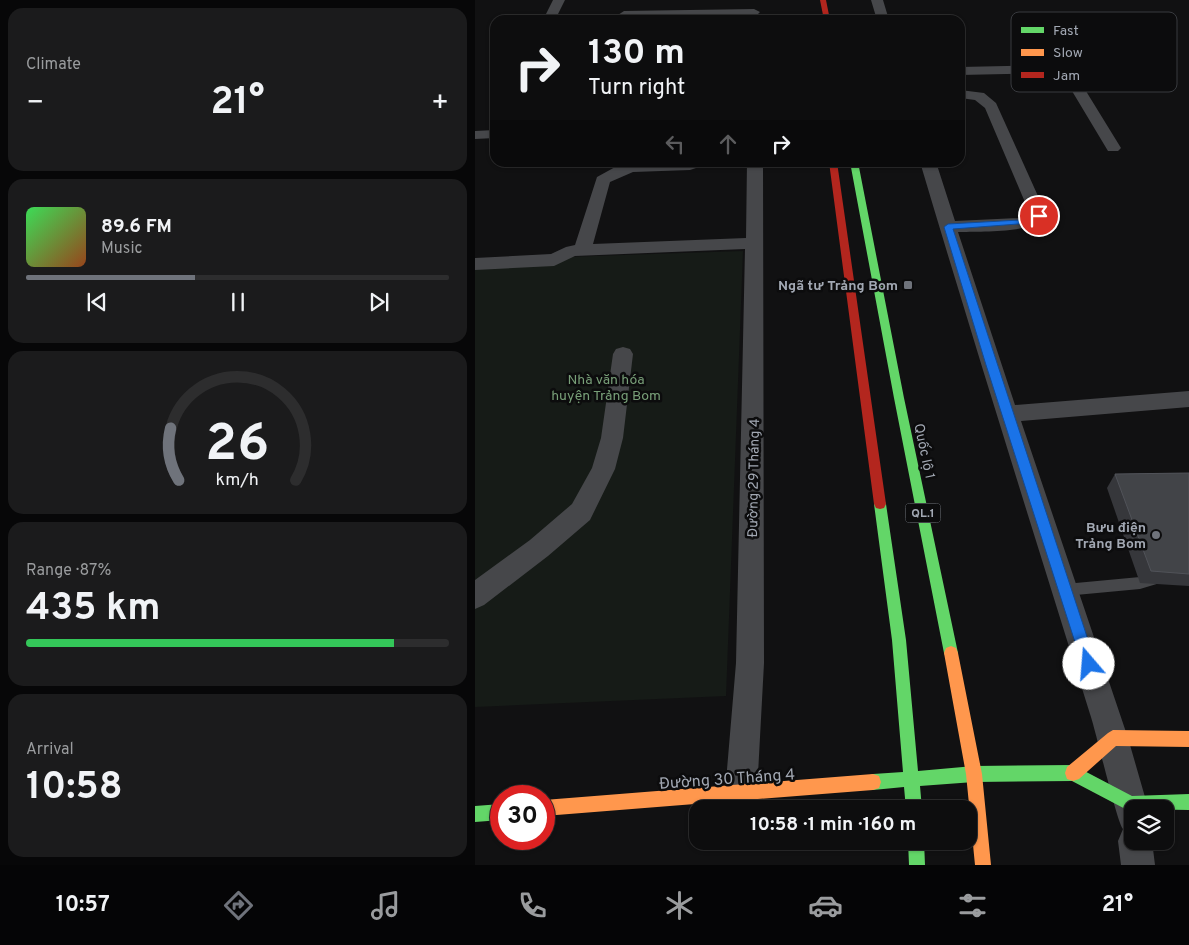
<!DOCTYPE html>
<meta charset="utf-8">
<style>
:root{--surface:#0d0d0e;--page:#1b1b1c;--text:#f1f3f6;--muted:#9a9c9e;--line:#2d2d2e;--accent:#6f737b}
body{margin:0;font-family:Overpass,sans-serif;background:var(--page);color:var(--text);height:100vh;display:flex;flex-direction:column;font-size:19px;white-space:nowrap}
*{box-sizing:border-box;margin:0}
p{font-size:16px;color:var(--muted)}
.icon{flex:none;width:28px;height:28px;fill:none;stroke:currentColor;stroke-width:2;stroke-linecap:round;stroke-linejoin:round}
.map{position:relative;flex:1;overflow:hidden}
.sheet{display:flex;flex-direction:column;gap:8px;padding:8px;background:#070708;width:475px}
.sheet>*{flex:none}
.top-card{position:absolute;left:15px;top:15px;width:475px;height:152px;border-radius:15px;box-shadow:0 1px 4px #0004,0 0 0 1px var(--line);background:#0d0d0e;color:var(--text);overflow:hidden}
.tools{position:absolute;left:649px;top:800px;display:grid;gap:10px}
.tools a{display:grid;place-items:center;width:50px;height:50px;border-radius:10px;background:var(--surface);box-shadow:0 1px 4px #0004,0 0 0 1px var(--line);font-size:25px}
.speed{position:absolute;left:15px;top:785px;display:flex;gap:10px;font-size:25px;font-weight:700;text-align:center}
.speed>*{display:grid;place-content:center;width:65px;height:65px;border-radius:50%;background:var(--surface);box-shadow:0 1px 4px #0004,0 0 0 1px var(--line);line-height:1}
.speed .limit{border:8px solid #d22;background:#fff;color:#111}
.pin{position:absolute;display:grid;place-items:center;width:42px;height:42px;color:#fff;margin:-21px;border:2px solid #fff;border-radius:50%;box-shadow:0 1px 5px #0007}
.me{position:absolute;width:55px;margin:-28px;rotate:342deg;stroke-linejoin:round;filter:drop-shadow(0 0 4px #0008)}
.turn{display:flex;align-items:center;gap:18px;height:105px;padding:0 15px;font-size:22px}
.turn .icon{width:65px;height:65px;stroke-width:2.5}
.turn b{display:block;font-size:35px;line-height:42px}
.lanes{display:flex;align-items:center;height:48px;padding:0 15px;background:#0003;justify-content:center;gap:25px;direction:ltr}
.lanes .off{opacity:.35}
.big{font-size:38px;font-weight:700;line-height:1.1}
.sheet .widget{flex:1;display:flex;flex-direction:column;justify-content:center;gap:8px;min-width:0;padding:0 18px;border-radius:15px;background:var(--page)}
.sheet .dial{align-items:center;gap:0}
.dial svg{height:130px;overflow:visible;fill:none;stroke:var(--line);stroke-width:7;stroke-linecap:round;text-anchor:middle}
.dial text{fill:var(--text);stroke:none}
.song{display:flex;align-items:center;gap:15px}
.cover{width:60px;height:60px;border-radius:8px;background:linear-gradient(135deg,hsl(130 70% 55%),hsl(20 70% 35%))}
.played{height:5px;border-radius:2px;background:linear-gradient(90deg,var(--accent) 40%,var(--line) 40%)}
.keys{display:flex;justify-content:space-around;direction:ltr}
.heat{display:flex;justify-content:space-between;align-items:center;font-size:28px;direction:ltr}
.charge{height:8px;border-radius:4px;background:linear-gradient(90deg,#34c759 87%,var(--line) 0)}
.trip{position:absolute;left:214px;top:800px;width:288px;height:50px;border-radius:15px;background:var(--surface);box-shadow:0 1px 4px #0004,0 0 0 1px var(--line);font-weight:700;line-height:50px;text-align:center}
.tabs{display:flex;height:80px;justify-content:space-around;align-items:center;background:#050506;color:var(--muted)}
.tabs .icon{width:35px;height:35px}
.tabs .on{color:var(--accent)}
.tabs b{font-size:22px;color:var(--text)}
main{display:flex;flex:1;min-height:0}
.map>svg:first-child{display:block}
.green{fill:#161b17}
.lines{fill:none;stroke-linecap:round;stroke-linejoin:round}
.lane{fill:#46474a;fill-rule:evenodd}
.street{fill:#46474a;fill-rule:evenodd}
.fast{fill:#63d668;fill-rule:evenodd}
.slow{fill:#ff974d;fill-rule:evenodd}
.jam{fill:#b3261e;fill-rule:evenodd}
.wall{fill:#36373b}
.building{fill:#424448;stroke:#515359}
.route{fill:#1a73e8;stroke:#114b97}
.poi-dot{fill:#6f737b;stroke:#0c0c0d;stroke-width:2}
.labels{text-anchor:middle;stroke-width:5;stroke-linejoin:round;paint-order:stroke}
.shield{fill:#0c0c0d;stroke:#757981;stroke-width:1}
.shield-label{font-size:12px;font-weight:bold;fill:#a2a8b3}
.poi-label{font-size:14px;font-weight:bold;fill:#a2a8b3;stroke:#0c0c0d;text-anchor:end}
.park-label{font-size:14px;fill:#789f78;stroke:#0c0c0d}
.street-label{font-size:14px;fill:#a2a8b3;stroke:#0c0c0d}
.near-street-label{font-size:16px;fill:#a2a8b3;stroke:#0c0c0d}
.key{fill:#0c0c0d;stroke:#393b3f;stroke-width:1}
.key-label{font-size:14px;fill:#a2a8b3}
</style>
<main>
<section class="sheet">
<div class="widget"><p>Climate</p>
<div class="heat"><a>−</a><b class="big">21°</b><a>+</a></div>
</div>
<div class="widget">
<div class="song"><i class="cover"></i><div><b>89.6 FM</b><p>Music</p></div></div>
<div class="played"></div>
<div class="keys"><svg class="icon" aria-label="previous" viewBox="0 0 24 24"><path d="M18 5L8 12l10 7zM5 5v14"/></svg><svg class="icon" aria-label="pause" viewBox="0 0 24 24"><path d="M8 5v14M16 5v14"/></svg><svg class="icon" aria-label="next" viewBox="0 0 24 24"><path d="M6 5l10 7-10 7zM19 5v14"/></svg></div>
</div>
<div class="widget dial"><svg viewBox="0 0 100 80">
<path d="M14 69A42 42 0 1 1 86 69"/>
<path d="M14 69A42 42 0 0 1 9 37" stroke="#6f737b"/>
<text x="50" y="56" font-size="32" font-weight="700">26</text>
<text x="50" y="72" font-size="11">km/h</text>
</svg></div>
<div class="widget"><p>Range · 87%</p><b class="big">435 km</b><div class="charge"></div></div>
<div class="widget"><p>Arrival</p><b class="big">10:58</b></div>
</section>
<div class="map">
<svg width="714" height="865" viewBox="0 0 714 865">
<rect width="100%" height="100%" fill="#111112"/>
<path class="green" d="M268,251l-17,445 -251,11v-447z"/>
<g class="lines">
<path class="lane" d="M680,573l5,2 2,4 -2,4 -20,6 -75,7 -5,-2 -2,-4 2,-4 5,-2 75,-7z"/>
<path class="street" d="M78,0h12l-10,20h-12z
M396,0h12l6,20h-12z
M279,9l6,3 -2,2 -134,5 -6,-4 6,-4z
M580,65l18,5 48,78 -3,3h-10l-45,-75 -9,-3 -94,2v-8z
M485,90l24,3 12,10 51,113c-12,18 -68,15 -89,16l57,173 174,-14v16l-168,14 107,317 19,66 1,5h-15v32h19l3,24h-34l-3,-24 5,-12c-6,-6 -27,-98 -33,-115 -57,-183 -115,-367 -170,-552h16l19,59 65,-3 10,-4 -45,-106 -10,-8 -15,-2z
M20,130v8l-20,1v-8z
M158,162h63l2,3 -2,3 -6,2 -57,2 -23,10 -17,62 153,-6 1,-76h16l1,501 -7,130 -5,11 -11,5 -11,-5 -5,-11 11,-130 9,-414 -170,7 -21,10 -79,4v-12l76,-4 15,-7 9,-2 22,-68 20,-11z
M148,347l7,2 3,5 -10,84 -8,31 -25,51 -42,36 -64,49 -9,4v-29l55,-40 42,-36 20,-36 9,-30 12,-84 3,-5z"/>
<path class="fast" d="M375,162h8l46,236 54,255 -2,5 -5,2 -5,-2 -2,-5 -50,-255z
M405,499l4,1 2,4 20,136 12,131 56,-5 99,-1 59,31 57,-2v16l-56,-1 -2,3 -59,-31 -98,1 -54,4 2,23h-16l-2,-22 -31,3 -6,-2 -2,-6 2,-6 6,-2 30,-2 -11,-132 -18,-136 2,-4z
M26,804v16l-26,2v-16z
M433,841h16l1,24h-16z"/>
<path class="slow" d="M476,646l5,2 2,5 24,121 9,91h-16l-9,-91 -22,-121 2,-5z
M638,730l76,1v16l-73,-1 -37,33 -6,2 -6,-2 -2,-6 2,-6 41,-34z
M398,774l6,2 2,6 -2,6 -6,2 -329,26v-16z"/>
<path class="jam" d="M345,0h6l4,20h-6z
M354,162h8l49,342 -2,4 -4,1 -4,-1 -2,-4z"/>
</g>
<path class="wall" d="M714,473v113l-49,-3 -33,-95 8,-14z"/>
<path class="building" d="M714,473v101l-38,-3 -36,-97z"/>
<path class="route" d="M564,213l3,1v4l-11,5 -78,6 143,435 -2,5 -5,2 -5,-2 -2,-5 -96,-299 -42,-138 4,-3 72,-4 8,-1z"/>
<g class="poi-dot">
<rect x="428" y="280" width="10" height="10" rx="2.5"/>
<circle cx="681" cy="535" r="5"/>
</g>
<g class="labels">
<rect class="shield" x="430.5" y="503.5" width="35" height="19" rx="4"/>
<g class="shield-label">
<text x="448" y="517">QL.1</text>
</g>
<g class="poi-label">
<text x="423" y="290">Ngã tư Trảng Bom</text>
<text x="671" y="532">Bưu điện<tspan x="671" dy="16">Trảng Bom</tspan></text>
</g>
<g class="park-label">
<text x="131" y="384">Nhà văn hóa<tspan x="131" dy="16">huyện Trảng Bom</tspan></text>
</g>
<g class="street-label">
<text transform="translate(450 451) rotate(78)" y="5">Quốc lộ 1</text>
<text transform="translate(278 478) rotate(-89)" y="5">Đường 29 Tháng 4</text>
</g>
<g class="near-street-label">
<text transform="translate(252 778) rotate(-4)" y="6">Đường 30 Tháng 4</text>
</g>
</g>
<rect x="536" y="12" width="166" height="80" rx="8" class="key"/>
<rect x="546" y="27" width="23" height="6" fill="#63d668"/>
<rect x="546" y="49" width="23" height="7" fill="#ff974d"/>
<rect x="546" y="72" width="23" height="6" fill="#b3261e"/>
<g class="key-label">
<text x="578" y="35">Fast</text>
<text x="578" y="57">Slow</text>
<text x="578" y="80">Jam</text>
</g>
</svg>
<div class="tools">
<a><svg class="icon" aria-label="layers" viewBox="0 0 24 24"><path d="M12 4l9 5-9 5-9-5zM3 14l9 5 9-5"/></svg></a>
</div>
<div class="speed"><div class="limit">30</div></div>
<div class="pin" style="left:564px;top:216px;background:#d93025"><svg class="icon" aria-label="arrive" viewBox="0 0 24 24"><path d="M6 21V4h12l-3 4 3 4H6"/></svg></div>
<svg class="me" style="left:614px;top:664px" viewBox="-20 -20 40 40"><circle r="19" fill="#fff"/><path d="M0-13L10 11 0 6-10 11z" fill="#1a73e8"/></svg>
<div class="trip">10:58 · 1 min · 160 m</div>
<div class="top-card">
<div class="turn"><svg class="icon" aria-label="right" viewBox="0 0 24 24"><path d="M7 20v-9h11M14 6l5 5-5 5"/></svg><div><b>130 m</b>Turn right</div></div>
<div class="lanes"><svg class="icon off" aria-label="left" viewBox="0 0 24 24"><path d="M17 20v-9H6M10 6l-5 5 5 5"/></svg><svg class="icon off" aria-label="ahead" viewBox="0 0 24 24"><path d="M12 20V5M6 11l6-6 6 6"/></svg><svg class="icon" aria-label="right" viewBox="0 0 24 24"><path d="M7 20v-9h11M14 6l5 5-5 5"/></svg></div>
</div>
</div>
</main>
<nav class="tabs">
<b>10:57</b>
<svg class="icon on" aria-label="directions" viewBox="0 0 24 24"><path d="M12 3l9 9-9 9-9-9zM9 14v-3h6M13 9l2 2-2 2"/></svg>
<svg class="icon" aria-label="music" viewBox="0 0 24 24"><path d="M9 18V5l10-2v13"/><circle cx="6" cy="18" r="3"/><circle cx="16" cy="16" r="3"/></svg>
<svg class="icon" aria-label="phone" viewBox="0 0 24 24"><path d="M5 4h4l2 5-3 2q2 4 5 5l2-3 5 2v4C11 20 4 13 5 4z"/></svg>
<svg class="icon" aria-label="climate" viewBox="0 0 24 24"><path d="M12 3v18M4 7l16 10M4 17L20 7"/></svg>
<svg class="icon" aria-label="car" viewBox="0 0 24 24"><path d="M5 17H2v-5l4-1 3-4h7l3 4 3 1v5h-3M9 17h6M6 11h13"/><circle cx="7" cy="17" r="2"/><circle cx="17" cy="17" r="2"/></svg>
<svg class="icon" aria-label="filters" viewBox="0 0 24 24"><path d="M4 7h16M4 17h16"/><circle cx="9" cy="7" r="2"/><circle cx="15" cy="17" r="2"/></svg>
<b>21°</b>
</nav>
